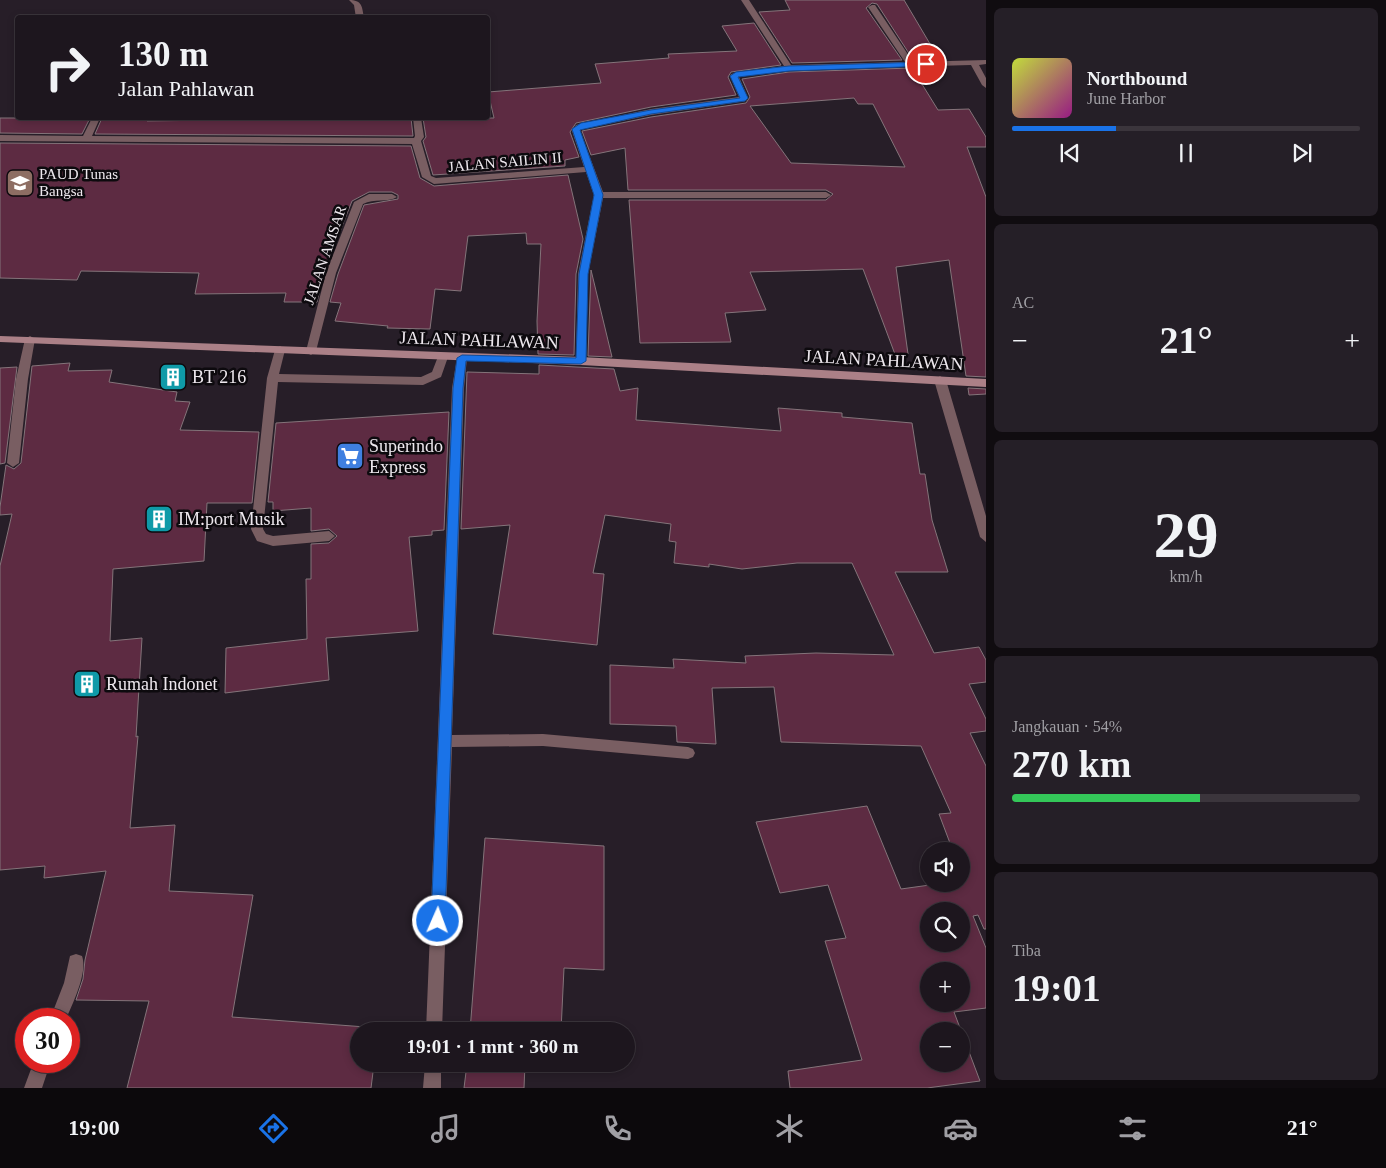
<!DOCTYPE html>
<html lang="id">
<meta charset="utf-8">
<style>
:root{--surface:#1d161e;--page:#251f27;--text:#f1f3f6;--muted:#a09fa4;--line:#3b353c;--accent:#1a73e8}
body{margin:0;font-family:Georgia,serif;background:var(--page);color:var(--text);height:100vh;display:flex;flex-direction:column;font-size:19px;white-space:nowrap}
*{box-sizing:border-box;margin:0}
p{font-size:16px;color:var(--muted)}
.icon{flex:none;width:28px;height:28px;fill:none;stroke:currentColor;stroke-width:2;stroke-linecap:round;stroke-linejoin:round}
.map{position:relative;flex:1;overflow:hidden}
.details{display:flex;flex-direction:column;gap:8px;padding:8px;background:#100c10;width:400px}
.details>*{flex:none}
.top-card{position:absolute;left:15px;top:15px;width:475px;height:105px;border-radius:5px;box-shadow:0 2px 8px #0003,0 0 0 1px var(--line);background:#1d161e;color:var(--text);overflow:hidden}
.fabs{position:absolute;left:920px;top:842px;display:grid;gap:10px}
.fabs a{display:grid;place-items:center;width:50px;height:50px;border-radius:50%;background:var(--surface);box-shadow:0 2px 8px #0003,0 0 0 1px var(--line);font-size:25px}
.speed{position:absolute;left:15px;top:1008px;display:flex;gap:10px;font-size:25px;font-weight:700;text-align:center}
.speed>*{display:grid;place-content:center;width:65px;height:65px;border-radius:50%;background:var(--surface);box-shadow:0 2px 8px #0003,0 0 0 1px var(--line);line-height:1}
.speed .limit{border:8px solid #d22;background:#fff;color:#111}
.pin{position:absolute;display:grid;place-items:center;width:42px;height:42px;color:#fff;margin:-21px;border:2px solid #fff;border-radius:50%;box-shadow:0 1px 5px #0007}
.me{position:absolute;width:55px;margin:-28px;rotate:2deg;stroke-linejoin:round;filter:drop-shadow(0 0 4px #0008)}
.turn{display:flex;align-items:center;gap:18px;height:105px;padding:0 20px;font-size:22px}
.turn .icon{width:65px;height:65px;stroke-width:2.5}
.turn b{display:block;font-size:35px;line-height:42px}
.big{font-size:38px;font-weight:800;line-height:1.1}
.details .card{flex:1;display:flex;flex-direction:column;justify-content:center;gap:8px;min-width:0;padding:0 18px;border-radius:8px;background:var(--page)}
.details .dial{align-items:center;gap:0}
.dial b{font-size:65px;line-height:1}
.song{display:flex;align-items:center;gap:15px}
.cover{width:60px;height:60px;border-radius:8px;background:linear-gradient(135deg,hsl(70 70% 55%),hsl(310 70% 35%))}
.played{height:5px;border-radius:2px;background:linear-gradient(90deg,var(--accent) 30%,var(--line) 30%)}
.keys{display:flex;justify-content:space-around;direction:ltr}
.heat{display:flex;justify-content:space-between;align-items:center;font-size:28px;direction:ltr}
.charge{height:8px;border-radius:4px;background:linear-gradient(90deg,#34c759 54%,var(--line) 0)}
.trip{position:absolute;left:350px;top:1022px;width:285px;height:50px;border-radius:25px;background:var(--surface);box-shadow:0 2px 8px #0003,0 0 0 1px var(--line);font-weight:800;line-height:50px;text-align:center}
.menu{display:flex;height:80px;justify-content:space-around;align-items:center;background:#0c090c;color:var(--muted)}
.menu .icon{width:35px;height:35px}
.menu .active{color:var(--accent)}
.menu b{font-size:22px;color:var(--text)}
main{display:flex;flex:1;min-height:0}
.map>svg:first-child{display:block}
.building{fill:#5d2b42;stroke:#84747a;fill-rule:evenodd}
.lines{fill:none;stroke-linecap:round;stroke-linejoin:round}
.lane{fill:#795e62;fill-rule:evenodd}
.street{fill:#795e62;fill-rule:evenodd}
.secondary{fill:#ab8087;fill-rule:evenodd}
.route{fill:#1a73e8;stroke:#114b97}
.labels{text-anchor:middle;stroke-width:5;stroke-linejoin:round;paint-order:stroke}
.far-street-label{font-size:15px;fill:#eee8ee;stroke:#0d0a0e}
.far-poi-label{font-size:15px;fill:#eee8ee;stroke:#0d0a0e;text-anchor:start}
.street-label{font-size:18px;fill:#eee8ee;stroke:#0d0a0e}
.poi-label{font-size:18px;fill:#eee8ee;stroke:#0d0a0e;text-anchor:start}
</style>
<main>
<div class="map">
<svg width="986" height="1088" viewBox="0 0 986 1088">
<rect width="100%" height="100%" fill="#271e28"/>
<path class="building" d="M785,0h119l32,54 -26,1 -33,-51 -5,-1 -6,5 36,52 -110,3 -33,-51 31,-2z
M754,23l27,42 -50,7 -3,5 8,18 -85,12 -75,16 -6,9 9,25 -14,3v6l-132,9 -10,-34 3,-4 -3,-19h71l-6,-26 113,-9 -6,-19 74,-6 -1,-4 69,-3 -15,-25z
M912,68l26,42 31,-1 17,28v10h-19l19,50v180l-20,-1 -17,-116 -53,7 12,87 -12,3 -33,-88 -113,3 16,38 -41,3 6,29 -91,1 -11,-143h197l7,-6 -7,-4h-198l-3,-42 -34,7 -9,-24 69,-14 95,-14 4,-6 -8,-18 47,-7zM854,98l4,6h15l32,63 -114,-4 -41,-57z
M0,118h90l-8,16 -82,-1z
M102,118h47l-2,3 67,-1v-2h197l2,18 -318,-2z
M0,143l411,3 9,32 14,8 134,-11 15,64 -7,35 -2,81 -36,-1 -1,-33 4,-77h-14l-1,-11 -58,3 -7,55 -26,-2 -5,40 -43,-1 1,-2 -53,-5 6,-18 -11,-1 8,-28 26,-69 34,-6v-4l-6,-3h-23l-17,9 -28,71 -7,30h-33l2,-9 -91,1 4,-21 -118,-2 -4,9 -77,-2z
M591,270l21,87 -24,-1z
M70,363l-2,8 44,-1 -3,12 68,10 -2,9 15,1 -10,28 79,2 -7,71h-45l-3,58 -91,8 -3,72 32,-3 -6,99 2,-1 -8,92 45,-3 -6,66 84,4 -21,122 147,11v3h-20v33h15l-3,24h-244l22,-87 -73,-1 7,-21 2,-19 21,-89 -62,7 1,-12 -45,4v-304l12,-52 -12,1v-8l6,-42 8,4 7,-6 11,-97z
M539,365l75,4 6,22 18,-3 -2,32 145,11 -3,-23 64,5v4l70,6 8,51h5l7,46 16,52h-53l39,81 45,-6 7,13v22l-17,2 17,35v12l-16,2 16,33v163h-2l-6,-14 -5,1 13,32v60l-32,4 26,69 -53,7h-137l-2,-17 74,-11 -37,-119 21,-3 -18,-53 -48,8 -24,-71 111,-16 34,83 36,-5h24v-4h4l-4,-9v-20h-8l-14,-37 12,-1 -30,-67 -140,-4 -7,-55 -62,1 4,56 -39,-2 -1,-16 -66,-2v-59l64,3 -1,-9 73,4 -1,-7 71,-3 78,2 -42,-92h-55l-55,6 -33,-5v3l-35,-4 2,-21 -7,-1 2,-17 -66,-9 -12,58 11,1 -7,71 -104,-11 17,-109 -49,4 6,-157 72,2zM929,911h32v33h-32zM929,971h32v33h-32zM929,1031h32v33h-32z
M17,367l-12,96 -5,1v-96z
M968,388l18,1v5l-17,1z
M449,412l-5,118 -12,1v4l-23,2 9,94 -92,7 3,42 -104,13 1,-45 81,-9 -1,-60h5v-35l18,-1 8,-7 -8,-7 -18,2v-23l-38,3v-9h-5l8,-79z
M485,838l119,8v124l-40,-2 -3,63h-91z
M467,1064h58l-1,24h-60z"/>
<g class="lines">
<path class="lane" d="M280,346l5,4 -6,24 142,3 11,-5 7,-18h8l1,3 -7,20 -18,8 -145,-3 -15,147 3,5 7,2 56,-5 6,5 -6,5 -56,5 -16,-5 -6,-12 16,-151 8,-28z"/>
<path class="street" d="M349,0c13,0 13,6 15,18h-8l-2,-13z
M741,0h8l42,65 114,-3 -37,-55 4,-2h3l38,57 73,-2v4l-7,1 7,13v10l-4,-3 -11,-20 -182,5 -50,7 9,21 -2,3 -95,14 -69,14 -2,2 23,61h223l5,3 -5,3h-223l-15,76 -2,87 -5,4 -5,-4 2,-87 16,-79 -8,-23 -152,12 -12,-7 -10,-33 -412,-3v-6l83,1 9,-18h8l-8,18 322,2 1,-2 -2,-18h8l3,19 -3,4 10,35 5,2 148,-11 -12,-36 4,-6 75,-16 88,-12 -9,-21 1,-2 53,-8z
M369,194h23l5,3c-9,6 -23,1 -34,7l-27,69 -20,78 -5,4 -4,-2 -1,-2 20,-78 28,-71z
M30,336l5,3 -7,40 -9,84 -6,4 -6,-4 9,-84 9,-40z
M462,354l5,4 -3,30 -12,347 91,-1 145,13 5,2 2,4 -2,4 -5,2 -145,-13 -91,1 -10,284h-16l26,-643 5,-30z
M940,376l6,4 40,136v26l-6,-5 -46,-157z
M76,954l6,2c6,16 -9,47 -16,63h-16l14,-36 6,-27z
M34,1061h17l-9,27h-18z
M425,1064h16v24h-18z"/>
<path class="secondary" d="M0,336l581,21 405,22v8l-405,-22 -581,-23z"/>
</g>
<path class="route" d="M926,62h3v4l-140,5 -51,6 10,21 -3,3 -94,13 -71,16 23,65 -15,79 -2,87 -5,3 -115,-3 -3,27 -18,533 -2,5 -5,2 -5,-2 -2,-5 22,-533 4,-30 5,-3 114,3 3,-84 15,-79 -22,-66 9,-6 70,-13 89,-12 -10,-22 6,-4 53,-6z"/>
<defs>
<g id="school-square" transform="scale(1.4375)"><rect x="-9" y="-9" width="18" height="18" rx="4" fill="#8d6e63" stroke="#0d0a0e"/><path d="M0-5L7-2L0 1L-7-2ZM-4 1L0 2.5L4 1V4Q0 6-4 4Z" fill="#fff"/></g>
<g id="building-square" transform="scale(1.4375)"><rect x="-9" y="-9" width="18" height="18" rx="4" fill="#0f9aa8" stroke="#0d0a0e"/><path d="M-4-6H4V6H1V3H-1V6H-4ZM-2.5-4.3h1.7v1.8h-1.7ZM.8-4.3h1.7v1.8H.8ZM-2.5-1h1.7V.8h-1.7ZM.8-1h1.7V.8H.8Z" fill="#fff"/></g>
<g id="supermarket-square" transform="scale(1.4375)"><rect x="-9" y="-9" width="18" height="18" rx="4" fill="#3f7fe0" stroke="#0d0a0e"/><path d="M-6-5.5h2.5l.6 2H6L4.5 2H-2.5L-4.4-4H-6ZM-1.5 3.2a1.3 1.3 0 1 0 .1 0ZM3 3.2a1.3 1.3 0 1 0 .1 0Z" fill="#fff"/></g>
</defs>
<g fill-rule="evenodd">
<use href="#school-square" x="20" y="183"/>
<use href="#building-square" x="173" y="377"/>
<use href="#supermarket-square" x="350" y="456"/>
<use href="#building-square" x="159" y="519"/>
<use href="#building-square" x="87" y="684"/>
</g>
<g class="labels">
<g class="far-street-label">
<text transform="translate(505 162) rotate(-5)" y="5">JALAN SAILIN II</text>
<text transform="translate(325 255) rotate(-71)" y="5">JALAN AMSAR</text>
</g>
<g class="far-poi-label">
<text x="39" y="179">PAUD Tunas<tspan x="39" dy="17">Bangsa</tspan></text>
</g>
<g class="street-label">
<text transform="translate(479 340) rotate(2)" y="6">JALAN PAHLAWAN</text>
<text transform="translate(884 360) rotate(3)" y="6">JALAN PAHLAWAN</text>
</g>
<g class="poi-label">
<text x="192" y="383">BT 216</text>
<text x="369" y="452">Superindo<tspan x="369" dy="21">Express</tspan></text>
<text x="178" y="525">IM:port Musik</text>
<text x="106" y="690">Rumah Indonet</text>
</g>
</g>
</svg>
<div class="fabs">
<a><svg class="icon" aria-label="sound" viewBox="0 0 24 24"><path d="M4 9h4l5-4v14l-5-4H4zM17 9q2 3 0 6"/></svg></a>
<a><svg class="icon" aria-label="search" viewBox="0 0 24 24"><circle cx="10" cy="10" r="6"/><path d="M15 15l6 6"/></svg></a>
<a>+</a>
<a>−</a>
</div>
<div class="speed"><div class="limit">30</div></div>
<div class="pin" style="left:926px;top:64px;background:#d93025"><svg class="icon" aria-label="arrive" viewBox="0 0 24 24"><path d="M6 21V4h12l-3 4 3 4H6"/></svg></div>
<svg class="me" style="left:438px;top:921px" viewBox="-20 -20 40 40"><circle r="17" fill="#1a73e8" stroke="#fff" stroke-width="3"/><path d="M0-11L8 9 0 5-8 9z" fill="#fff"/></svg>
<div class="trip">19:01 · 1 mnt · 360 m</div>
<div class="top-card">
<div class="turn"><svg class="icon" aria-label="right" viewBox="0 0 24 24"><path d="M7 20v-9h11M14 6l5 5-5 5"/></svg><div><b>130 m</b>Jalan Pahlawan</div></div>
</div>
</div>
<section class="details">
<div class="card">
<div class="song"><i class="cover"></i><div><b>Northbound</b><p>June Harbor</p></div></div>
<div class="played"></div>
<div class="keys"><svg class="icon" aria-label="previous" viewBox="0 0 24 24"><path d="M18 5L8 12l10 7zM5 5v14"/></svg><svg class="icon" aria-label="pause" viewBox="0 0 24 24"><path d="M8 5v14M16 5v14"/></svg><svg class="icon" aria-label="next" viewBox="0 0 24 24"><path d="M6 5l10 7-10 7zM19 5v14"/></svg></div>
</div>
<div class="card"><p>AC</p>
<div class="heat"><a>−</a><b class="big">21°</b><a>+</a></div>
</div>
<div class="card dial"><b>29</b><p>km/h</p></div>
<div class="card"><p>Jangkauan · 54%</p><b class="big">270 km</b><div class="charge"></div></div>
<div class="card"><p>Tiba</p><b class="big">19:01</b></div>
</section>
</main>
<nav class="menu">
<b>19:00</b>
<svg class="icon active" aria-label="directions" viewBox="0 0 24 24"><path d="M12 3l9 9-9 9-9-9zM9 14v-3h6M13 9l2 2-2 2"/></svg>
<svg class="icon" aria-label="music" viewBox="0 0 24 24"><path d="M9 18V5l10-2v13"/><circle cx="6" cy="18" r="3"/><circle cx="16" cy="16" r="3"/></svg>
<svg class="icon" aria-label="phone" viewBox="0 0 24 24"><path d="M5 4h4l2 5-3 2q2 4 5 5l2-3 5 2v4C11 20 4 13 5 4z"/></svg>
<svg class="icon" aria-label="climate" viewBox="0 0 24 24"><path d="M12 3v18M4 7l16 10M4 17L20 7"/></svg>
<svg class="icon" aria-label="car" viewBox="0 0 24 24"><path d="M5 17H2v-5l4-1 3-4h7l3 4 3 1v5h-3M9 17h6M6 11h13"/><circle cx="7" cy="17" r="2"/><circle cx="17" cy="17" r="2"/></svg>
<svg class="icon" aria-label="filters" viewBox="0 0 24 24"><path d="M4 7h16M4 17h16"/><circle cx="9" cy="7" r="2"/><circle cx="15" cy="17" r="2"/></svg>
<b>21°</b>
</nav>
